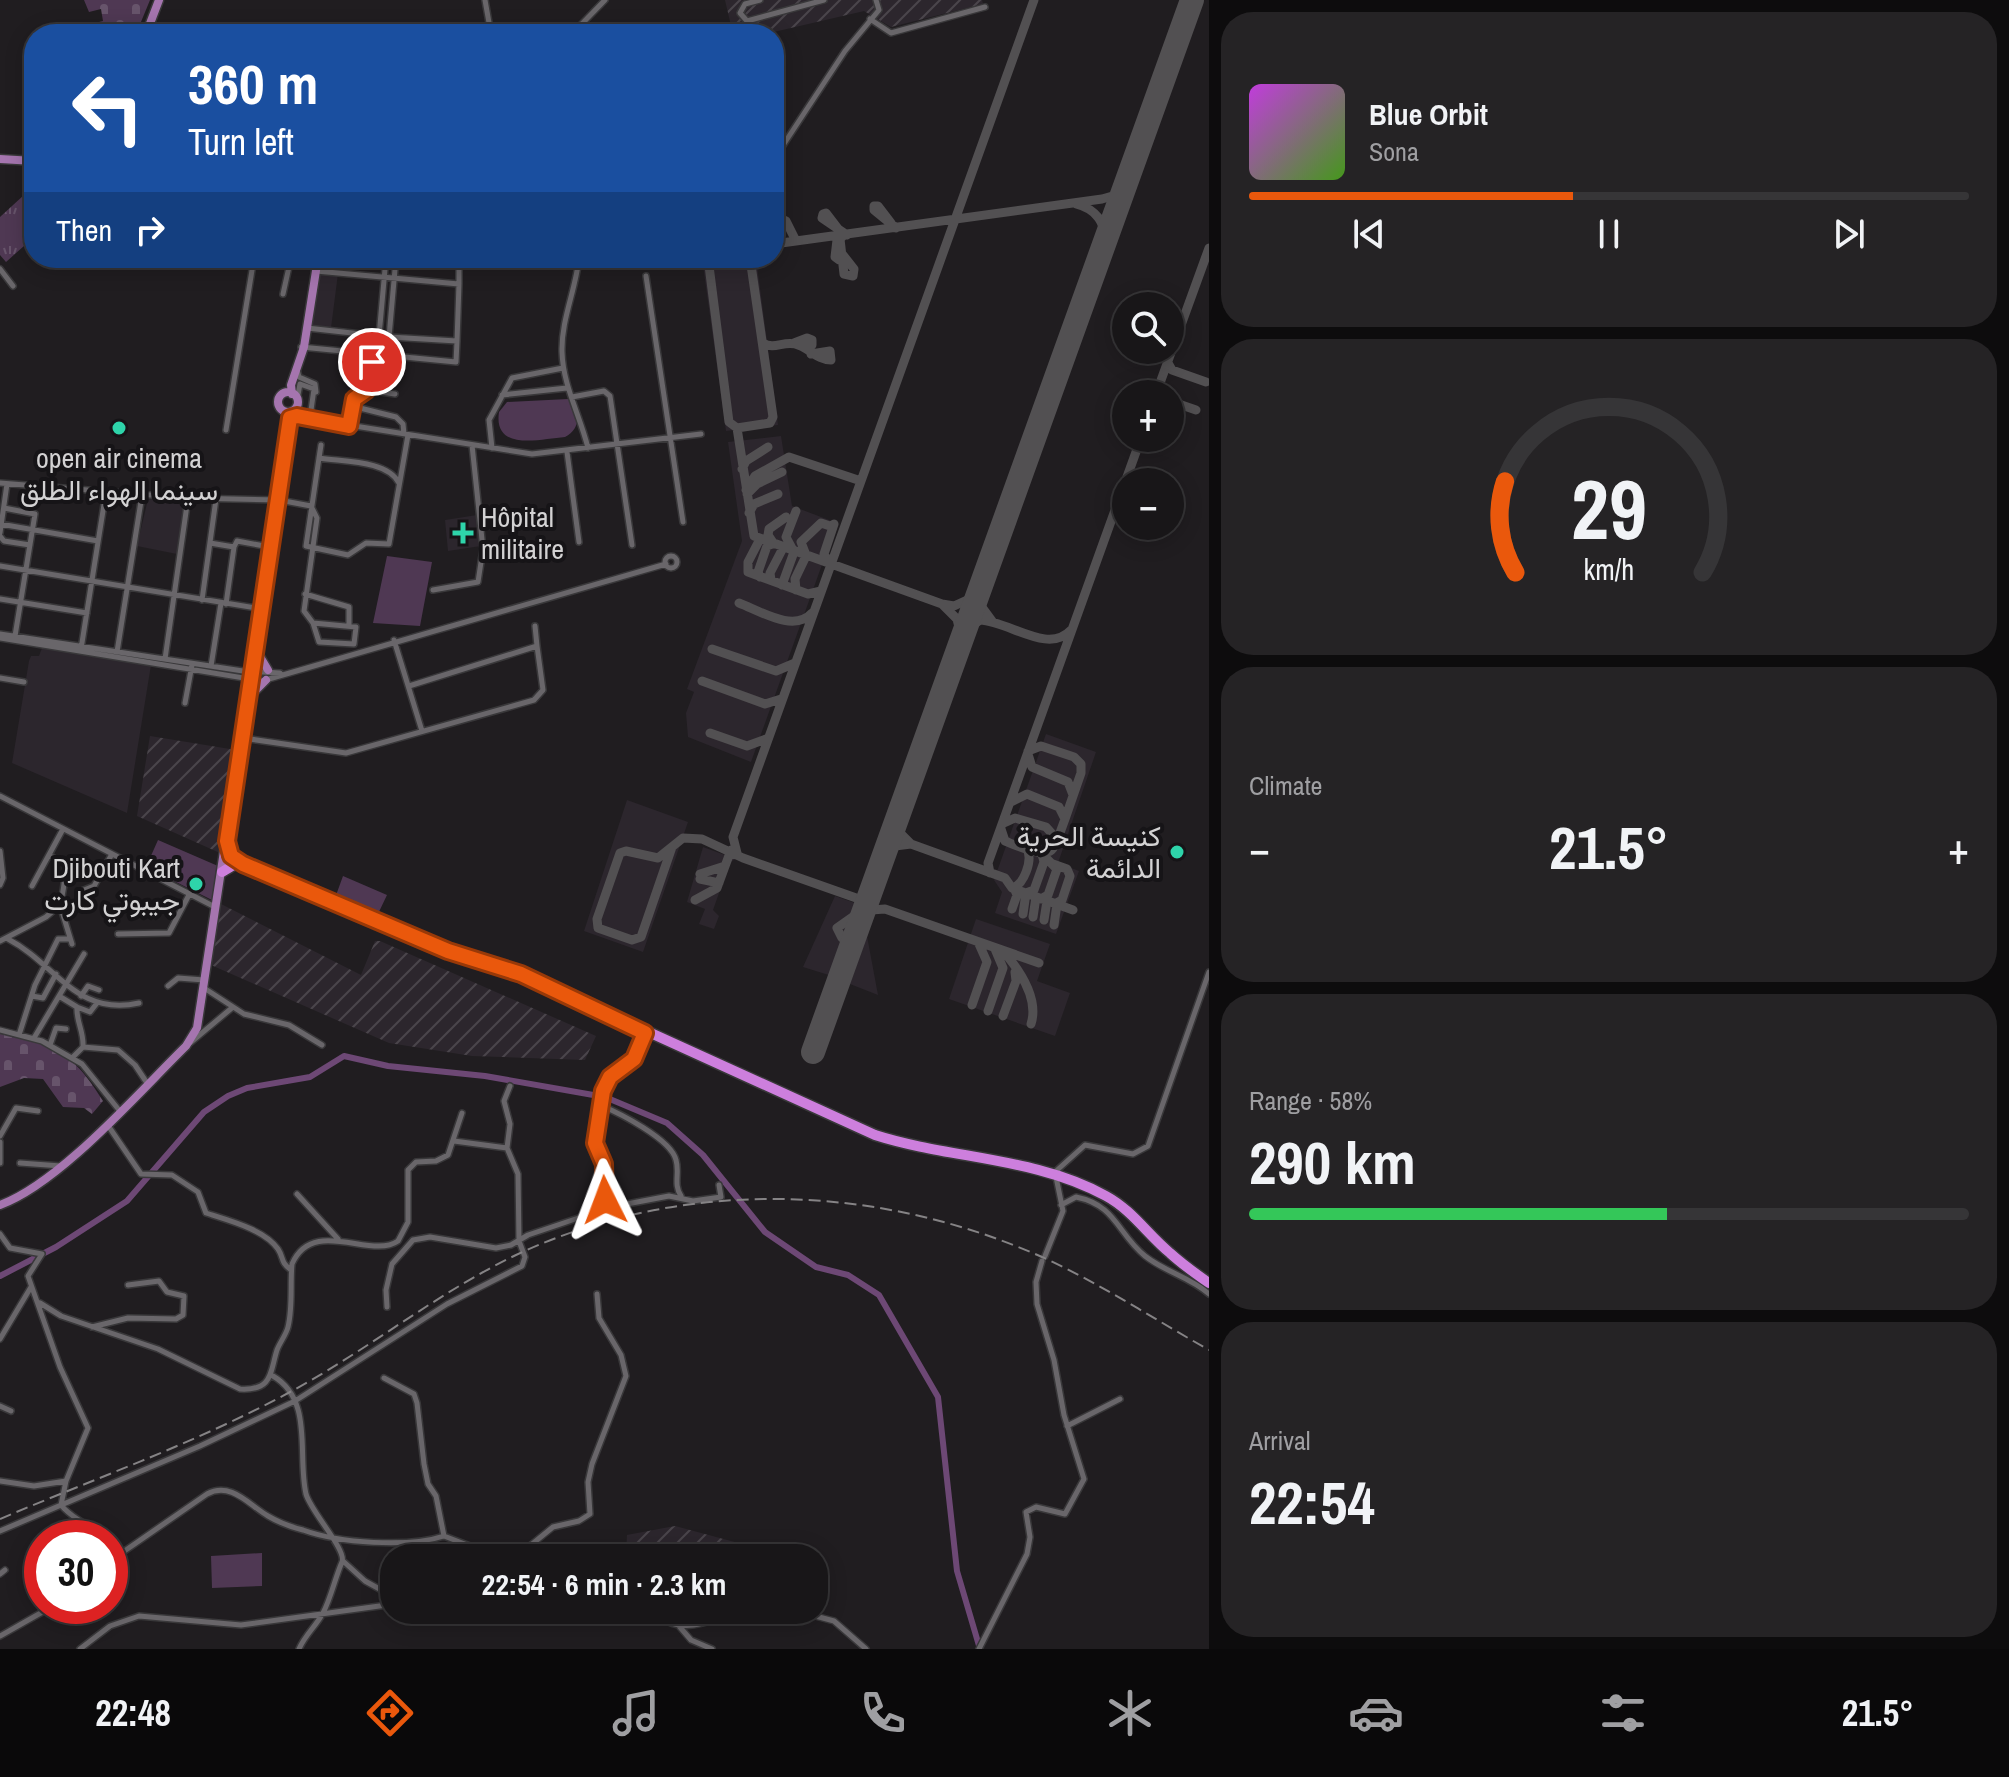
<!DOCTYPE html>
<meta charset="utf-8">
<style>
:root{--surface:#181618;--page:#252325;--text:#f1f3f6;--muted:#9f9fa2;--line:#363537;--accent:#ea580c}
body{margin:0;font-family:"Archivo Narrow",Vazirmatn,sans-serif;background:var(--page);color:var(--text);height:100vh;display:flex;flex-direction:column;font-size:30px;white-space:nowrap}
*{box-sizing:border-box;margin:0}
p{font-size:26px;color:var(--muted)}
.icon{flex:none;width:44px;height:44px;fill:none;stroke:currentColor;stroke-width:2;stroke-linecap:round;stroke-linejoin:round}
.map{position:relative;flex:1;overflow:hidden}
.details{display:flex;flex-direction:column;gap:12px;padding:12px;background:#0d0c0d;width:800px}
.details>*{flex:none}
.guide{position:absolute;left:24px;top:24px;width:760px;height:244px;border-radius:32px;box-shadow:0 4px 20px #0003,0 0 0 2px var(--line);background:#1a4fa0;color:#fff;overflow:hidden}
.buttons{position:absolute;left:1112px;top:292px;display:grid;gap:16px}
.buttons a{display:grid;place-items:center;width:72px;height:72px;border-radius:50%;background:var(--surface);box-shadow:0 4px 20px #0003,0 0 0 2px var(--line);font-size:40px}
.speed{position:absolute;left:24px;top:1520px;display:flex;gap:16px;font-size:40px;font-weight:700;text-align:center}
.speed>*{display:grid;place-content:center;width:104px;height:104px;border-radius:50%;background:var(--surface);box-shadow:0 4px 20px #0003,0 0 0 2px var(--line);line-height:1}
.speed .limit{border:12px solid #d22;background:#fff;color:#111}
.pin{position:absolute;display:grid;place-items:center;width:68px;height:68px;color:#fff;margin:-34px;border:4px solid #fff;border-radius:50%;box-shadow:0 2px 8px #0007}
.me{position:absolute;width:88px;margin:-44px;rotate:357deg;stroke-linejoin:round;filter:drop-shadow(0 0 6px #0008)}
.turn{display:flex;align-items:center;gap:28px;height:168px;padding:0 32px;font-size:36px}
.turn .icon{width:104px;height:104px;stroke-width:2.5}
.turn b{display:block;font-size:56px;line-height:68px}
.then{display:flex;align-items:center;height:76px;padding:0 32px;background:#0003;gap:16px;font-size:30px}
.big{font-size:60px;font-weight:800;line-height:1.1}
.details .tile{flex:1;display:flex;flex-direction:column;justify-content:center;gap:12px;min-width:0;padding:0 28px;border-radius:32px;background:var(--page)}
.details .dial{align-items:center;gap:0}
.dial svg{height:208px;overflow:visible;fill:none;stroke:var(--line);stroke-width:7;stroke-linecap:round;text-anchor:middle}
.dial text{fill:var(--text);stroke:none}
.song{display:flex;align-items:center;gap:24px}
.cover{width:96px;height:96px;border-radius:12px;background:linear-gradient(135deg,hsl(290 70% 55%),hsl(100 70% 35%))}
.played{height:8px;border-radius:4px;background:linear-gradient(90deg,var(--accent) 45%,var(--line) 45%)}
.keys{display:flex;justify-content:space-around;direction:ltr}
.heat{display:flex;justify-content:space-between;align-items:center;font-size:44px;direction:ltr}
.charge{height:12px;border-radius:6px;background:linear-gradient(90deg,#34c759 58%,var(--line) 0)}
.trip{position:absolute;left:380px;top:1544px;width:448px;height:80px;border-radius:32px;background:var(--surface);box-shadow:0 4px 20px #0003,0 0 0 2px var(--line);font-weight:800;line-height:80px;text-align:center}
.dock{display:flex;height:128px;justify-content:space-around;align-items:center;background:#0a090a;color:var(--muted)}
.dock .icon{width:56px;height:56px}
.dock .active{color:var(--accent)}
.dock b{font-size:36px;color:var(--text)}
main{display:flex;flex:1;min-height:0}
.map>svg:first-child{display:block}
.built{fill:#2c262d}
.industrial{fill:url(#industrial-furrows)}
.grass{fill:url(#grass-tufts)}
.cemetery{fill:url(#cemetery-stones)}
.pitch{fill:#4f3853}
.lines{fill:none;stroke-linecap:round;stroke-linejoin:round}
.river{stroke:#6d4875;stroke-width:6}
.taxiway{stroke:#525052;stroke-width:9}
.runway{stroke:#525052;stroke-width:24}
.minor-casing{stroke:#39383a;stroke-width:8}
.major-casing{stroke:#39383a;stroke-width:11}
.highway-casing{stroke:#39383a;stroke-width:13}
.minor{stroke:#69666a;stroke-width:5}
.major{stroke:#a575af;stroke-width:8}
.highway{stroke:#cd7fdd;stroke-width:10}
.rail{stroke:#858385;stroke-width:2;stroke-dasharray:12 6;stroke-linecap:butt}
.route-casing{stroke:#983908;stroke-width:20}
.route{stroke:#ea580c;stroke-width:14}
.poi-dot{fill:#2ed4aa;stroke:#161417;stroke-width:3}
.labels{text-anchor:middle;stroke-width:8;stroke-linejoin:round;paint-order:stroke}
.poi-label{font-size:28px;fill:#d3d2d3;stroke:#161417;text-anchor:end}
</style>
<main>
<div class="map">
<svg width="1209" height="1649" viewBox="0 0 1209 1649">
<defs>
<pattern id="industrial-furrows" width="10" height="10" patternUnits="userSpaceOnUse" patternTransform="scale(2)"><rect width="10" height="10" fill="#2c262d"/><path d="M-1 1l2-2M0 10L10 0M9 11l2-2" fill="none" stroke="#4a454b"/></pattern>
<pattern id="grass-tufts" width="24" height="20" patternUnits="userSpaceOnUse" patternTransform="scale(2)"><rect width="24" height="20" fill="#4f3853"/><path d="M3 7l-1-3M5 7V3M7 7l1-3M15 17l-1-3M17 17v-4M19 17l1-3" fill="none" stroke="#67546b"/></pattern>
<pattern id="cemetery-stones" width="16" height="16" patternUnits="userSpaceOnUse" patternTransform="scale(2)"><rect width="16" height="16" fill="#4f3853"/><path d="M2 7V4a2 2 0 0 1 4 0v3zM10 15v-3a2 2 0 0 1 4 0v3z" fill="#67546b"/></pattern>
</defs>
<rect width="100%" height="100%" fill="#201d20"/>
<path class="built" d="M324,258h16l-9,70 -21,-2z
M702,258h54l22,167 -52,6z
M781,436l11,70 45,17 -86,239 -63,-25 -2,-24 8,-21 -7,-3 55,-148 -14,-99z
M148,499l37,3 -8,52 -40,-8z
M477,515l4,31 -33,5 -3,-31z
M42,648l109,17 -24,148 -115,-50 17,-102 2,-5h8z
M1046,734l50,18 -38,111 21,8 -23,63 -61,-21 7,-21 -8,-12z
M627,800l61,22 -45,130 -59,-21z
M703,847l33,12 -6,3 -17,48 6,6 -5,13 -15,-5 6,-15 -18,-7z
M835,896l23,8 -26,72 -29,-9z
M976,919l74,25 -13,37 33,12 -15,43 -106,-37z
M867,936l11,59 -28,-11z"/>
<path class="industrial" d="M725,0h257l1,4 -92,23 -27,-16 -99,23h-32z
M150,736l86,14 -16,103 -83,-37z
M221,904l140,71 14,-34h5l216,95 -11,24 -113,-4 -83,-13 -178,-78z
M675,1526l67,18 -3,14h-113l1,-23z"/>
<path class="grass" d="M24,195l10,11v31l-28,25 -6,-7v-38z"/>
<path class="cemetery" d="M84,0h66l-14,34h-45v-10l12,-3 -2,-12 -12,3z
M0,1033c56,13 73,19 103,68l-11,13 -8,-6 -21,-1 -20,-28 -19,-1 -24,9z"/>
<path class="pitch" d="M568,399c12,11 14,29 -3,38 -25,2 -72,15 -66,-25l8,-10z
M387,556l45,6 -12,64 -47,-3z
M158,840l60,26 -6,34 -66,-33z
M343,876l44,19 -10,21 -42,-18z
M262,1553v33l-50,2 -1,-32z"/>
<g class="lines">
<path class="river" d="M605,1097l62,26 36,32 62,77 51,35 32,8 31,20 59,102 19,174 23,78
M0,1276l56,-29 71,-46 77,-89 24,-16 19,-8 63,-11 34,-21 44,10 97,10 114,20"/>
<path class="taxiway" d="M1076,204c20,5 31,19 28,40
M778,217l8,4 10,20
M891,223l-13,-17h-4v4l22,18
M839,230l-13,-17 -3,1 -1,4 25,17
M842,235l-5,5 -2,17 4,3 4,-5 11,14 -1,7 -9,-2 -4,-35 4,-4
M774,244l328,-45 14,-4 11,-13
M616,258h20
M708,258l21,164 8,6 33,-5 3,-6 -23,-159
M807,338l5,2v5l-18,-2z
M763,343c11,7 20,-2 32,1 13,3 22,16 36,16l-1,-9 -19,3
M1168,363l4,7 34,12
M1156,394l53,-146
M1170,401l26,9
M737,428l17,108 188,68
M742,469l4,-8 22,-14
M746,490l9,-14 34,-19 72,24
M747,494l10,-10 25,-12
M749,513l5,-9 24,-10
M760,539l-12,23v10l60,22 13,-3
M774,544l-6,-9 1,-6 17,-12
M806,555l-5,-13 20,-19 12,4
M830,565l-6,-11 10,-30
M760,577l-2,-5 9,-26 5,-2
M771,580l-1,-7 13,-25
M782,585l12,-33 -8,-15 10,-26
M796,590l-1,-11 11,-23
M980,593l1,13 11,15
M739,603c21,8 55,30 73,10
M964,632l16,-12c29,1 68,35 91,10
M962,640l-5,-21 -15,-15 12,2 24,-11
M712,649l64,22 19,-8
M702,681l63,23 16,-5
M710,733l37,13 19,-7
M1028,751l13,-5 33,11 7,7v9l-16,46
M1028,754l4,13 36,15 5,13
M1011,802l16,-8 32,13 6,12 -8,22
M897,818l2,14 12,12
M1001,829l4,12c15,6 53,25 50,-4l-9,-10 -31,-9 -11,5
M672,847l-31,90 -9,3 -34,-12 -1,-9 23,-66 6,-2 32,7 25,-20 19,1 41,19 116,41 10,-4
M737,853l-4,-16 301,-837
M884,854l11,-8 16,-2 94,34 7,10 61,22
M1053,864l14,5 3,7 -8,24 -7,4
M990,873l-2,-10 153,-425
M700,874l25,-8
M700,879l19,4
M1012,888c12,-3 21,-28 15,-39
M1041,899l7,-4 9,-26 -14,-14
M695,900l22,-12 14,-38
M1012,909l5,-14 -2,-5
M1023,914l3,-21 8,-3 10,-28 -2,-8
M862,916l9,-6 14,-1 154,54
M1033,917l3,-20
M1044,920l3,-19
M1054,925l3,-21
M854,938h-12l-5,-10 27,-19
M1004,952c17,20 35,47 27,72
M972,1005l15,-43 -8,-18
M988,1011l15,-43 -8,-19
M1003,1016l13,-35 -1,-9"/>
<path class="runway" d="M813,1052l379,-1052"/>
<g class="minor-casing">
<path id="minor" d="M485,0l6,34
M760,0l-15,4 -5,9 7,8 77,-21
M870,19l21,14 94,-26
M572,34l33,-34
M774,159l71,-108 34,-41 -3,-10
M396,258l-7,79 68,4 2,-57
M579,258c-3,31 -18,62 -17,94 1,34 18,63 26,96
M0,269l13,17
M316,271l143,13v-26
M646,276l37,246
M283,294l8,-36
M307,328l72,8 7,-78
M301,347l155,15 1,-21
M343,357l29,5 -5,28
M297,369l2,8 16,7 1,8
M502,395l65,-7
M572,397l32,-6 6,5 22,149
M297,400l3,-16 14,5 -4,28 3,2
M352,406l44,11 7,7 1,10
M296,408l1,8 7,2 228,36 169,-20
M349,426l7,-31 11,-5 28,4
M226,430l28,-172
M492,448l-3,-28 23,-42 51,-10
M567,452l12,90
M319,458l2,-13
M0,483l188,15 91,2 32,6 6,12 -13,93 9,12 43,4 -2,17 -35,-2 -6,-19
M399,483c-12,-23 -56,-21 -80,-25l-13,88 42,9 18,-12 23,1 19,-109
M4,508l31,6 -20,122
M0,524l98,17
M0,533l7,-49
M0,536l4,5 26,4
M210,543l24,4 -8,57
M234,547l3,-6 33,6
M665 562a6 6 0 1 1 12 0a6 6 0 1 1-12 0Z
M0,566l262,43
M433,590l45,-8 5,-33 -11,-104
M305,594l44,13v19
M0,599l87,14
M202,600l14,-101
M0,634l243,37 37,2
M0,638l262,43 404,-117
M394,640l28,91
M81,649l25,-157
M117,652l25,-157
M165,659l23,-161
M211,666l10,-63
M0,678l24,4
M409,686l128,-40 -2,-20
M185,703l7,-38
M243,738l103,15 188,-53 9,-10 -6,-44
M0,796l215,111
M0,851l3,27 -3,7
M32,886l31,-57
M79,892l15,-6 18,-32
M60,905l12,39
M118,934l51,-1 21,-40
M8,939c48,25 68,78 131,64
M0,941l46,-24 14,-12c5,-21 10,-38 -11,-50
M168,986l10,-8 26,2
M204,988l40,26 45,11 33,20
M32,996l11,2 13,-24
M59,996l18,11c-1,15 7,24 6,40l-11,11
M81,996l7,-10 11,4
M77,1007l13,5 7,-9
M0,1030l42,11 40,23 37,46
M19,1035l16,-50 23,-46h12
M34,1038l50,-84
M190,1043l43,-36
M50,1045l6,-17 10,1
M83,1047l35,3 17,15 12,18
M600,1105c19,8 71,34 76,55 4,13 -3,24 5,36
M107,1124l34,50 31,1 26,17 8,21c21,7 58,16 72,36 6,9 2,13 13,21
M0,1136l16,-28 22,3
M454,1141l53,7
M0,1142v21
M20,1163l41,3
M1055,1172l30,-27 48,9 15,-8 61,-174
M297,1194l41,45
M1061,1205l15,-8c40,8 41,36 69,59 20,16 45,21 64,38
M606,1209l-2,-45 -9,-21 5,-38 5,-21 29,-25 11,-26
M581,1217l23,-35
M0,1234l10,14 32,6 -14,22 32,91 28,61 -22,53 -5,24c12,15 27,17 37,33
M1045,1256l18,-45 -7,-34
M40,1303l21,13 97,33 82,40c33,2 30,-17 37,-39 3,-8 9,-15 11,-23 5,-20 2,-43 4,-63 21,-48 79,-4 106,-23l10,-19v-52l8,-8 20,-1 12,-6 14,-42
M387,1307l-1,-17 6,-26 21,-24 17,-3 66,11 15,-3 17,-10 83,-28 58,-11 24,5 28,-4 -2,-12
M92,1327l36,-9 48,1 7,-4 1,-19 -17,-4 -8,-11 -31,4
M0,1339l31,-52
M273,1376c41,24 24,79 33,118 5,18 41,56 36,68 -7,16 -11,36 -19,51 -7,13 -18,22 -24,36
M384,1378l30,16 3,9 7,61 4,20 8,12 8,40
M0,1406l11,5
M1067,1426l53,-27
M0,1481l34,5 32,-5
M0,1531l200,-85 95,-45 152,-97 75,-38 3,-9 -6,-16 -1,-67 -11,-26 3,-24 -6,-23 6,-15
M515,1558l38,-31 26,-6 11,-7 -2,-32 4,-18 34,-88 -5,-21 -22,-37 -2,-24
M110,1561l97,-67c24,-13 42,11 61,22 10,6 23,11 35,14 36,13 105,18 141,6l57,22
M343,1561l22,20 29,16
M0,1574l5,-4
M653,1610c27,31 62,7 94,0
M793,1610l41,11 32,28
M679,1626l12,14 21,9
M0,1636l53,-30
M80,1649l30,-23 29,-10 102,9 153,-21
M979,1649l48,-95 3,-17 -4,-25 10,-5 29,7 19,-35 -20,-64 -10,-55 -17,-56 -1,-22 6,-21"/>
</g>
<g class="major-casing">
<path id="major" d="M146,34l13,-34
M0,159l34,2
M278 402a10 10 0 1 1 20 0a10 10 0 1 1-20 0Z
M292,394l-1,-9 13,-38 14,-89
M256,650l12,20
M250,696l16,-16
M0,1205c60,-22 138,-112 186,-159l11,-18 94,-616"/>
</g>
<g class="highway-casing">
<path id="highway" d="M227,841l8,18
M225,855l223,96 73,23 354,161c75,24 161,22 231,61 26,14 42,39 64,57 12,11 26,21 39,30
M222,872l15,-9"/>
</g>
<use href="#minor" class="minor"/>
<use href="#major" class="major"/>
<use href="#highway" class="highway"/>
<path class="rail" d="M0,1519c96,-41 198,-77 290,-127 78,-42 147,-99 226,-137 166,-78 360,-72 526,2 57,26 112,62 167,93"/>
</g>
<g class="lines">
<g class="route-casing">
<path id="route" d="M372,362l-5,28 -13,9 -5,27 -52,-10 -7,2 -63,423 4,15 12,8 205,87 73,23 124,59 -11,26 -24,18 -7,14 -8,52 9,21 1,36"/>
</g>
<use href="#route" class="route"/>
</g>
<g class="poi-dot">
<circle cx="119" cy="428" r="8"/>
<path d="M459 521h8v8h8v8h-8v8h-8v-8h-8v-8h8z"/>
<circle cx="1177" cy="852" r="8"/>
<circle cx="196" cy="884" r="8"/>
</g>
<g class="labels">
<g class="poi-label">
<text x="119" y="468" text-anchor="middle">open air cinema<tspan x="119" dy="32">سينما الهواء الطلق</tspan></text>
<text x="481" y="527" text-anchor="start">Hôpital<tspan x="481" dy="32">militaire</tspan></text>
<text x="1161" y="846">كنيسة الحرية<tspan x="1161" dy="32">الدائمة</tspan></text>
<text x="180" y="878">Djibouti Kart<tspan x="180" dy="32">جيبوتي كارت</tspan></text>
</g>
</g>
</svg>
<div class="buttons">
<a><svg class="icon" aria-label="search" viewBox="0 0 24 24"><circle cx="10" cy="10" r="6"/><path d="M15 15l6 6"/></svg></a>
<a>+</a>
<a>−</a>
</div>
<div class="speed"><div class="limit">30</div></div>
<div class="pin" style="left:372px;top:362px;background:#d93025"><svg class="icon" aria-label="arrive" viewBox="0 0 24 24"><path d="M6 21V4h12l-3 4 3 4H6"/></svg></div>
<svg class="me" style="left:605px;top:1200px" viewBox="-20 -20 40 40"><path d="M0-17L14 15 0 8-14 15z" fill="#ea580c" stroke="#fff" stroke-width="4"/></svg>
<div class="trip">22:54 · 6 min · 2.3 km</div>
<div class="guide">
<div class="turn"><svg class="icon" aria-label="left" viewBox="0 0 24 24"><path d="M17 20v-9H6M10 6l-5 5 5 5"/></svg><div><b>360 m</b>Turn left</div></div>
<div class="then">Then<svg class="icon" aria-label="right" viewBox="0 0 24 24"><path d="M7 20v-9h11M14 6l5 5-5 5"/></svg></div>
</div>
</div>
<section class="details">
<div class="tile">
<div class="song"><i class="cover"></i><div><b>Blue Orbit</b><p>Sona</p></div></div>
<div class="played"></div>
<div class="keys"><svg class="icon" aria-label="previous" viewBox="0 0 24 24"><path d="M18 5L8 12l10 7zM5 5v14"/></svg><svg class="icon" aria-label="pause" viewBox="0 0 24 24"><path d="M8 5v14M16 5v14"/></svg><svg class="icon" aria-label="next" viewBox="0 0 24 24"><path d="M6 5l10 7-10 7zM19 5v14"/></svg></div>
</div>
<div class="tile dial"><svg viewBox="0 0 100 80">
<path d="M14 69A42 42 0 1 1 86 69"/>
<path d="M14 69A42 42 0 0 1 10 34" stroke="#ea580c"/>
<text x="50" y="56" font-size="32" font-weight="700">29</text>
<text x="50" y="72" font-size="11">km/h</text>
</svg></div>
<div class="tile"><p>Climate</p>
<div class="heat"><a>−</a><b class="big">21.5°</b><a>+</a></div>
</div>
<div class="tile"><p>Range · 58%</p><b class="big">290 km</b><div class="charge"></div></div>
<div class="tile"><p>Arrival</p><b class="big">22:54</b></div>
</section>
</main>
<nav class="dock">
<b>22:48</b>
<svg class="icon active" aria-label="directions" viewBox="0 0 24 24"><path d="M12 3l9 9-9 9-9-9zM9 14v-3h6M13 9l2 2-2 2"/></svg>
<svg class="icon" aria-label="music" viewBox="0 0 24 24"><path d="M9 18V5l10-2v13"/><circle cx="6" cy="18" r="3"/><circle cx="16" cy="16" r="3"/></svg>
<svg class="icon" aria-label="phone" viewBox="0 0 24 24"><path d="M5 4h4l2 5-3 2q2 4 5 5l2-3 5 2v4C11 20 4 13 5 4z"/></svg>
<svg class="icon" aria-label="climate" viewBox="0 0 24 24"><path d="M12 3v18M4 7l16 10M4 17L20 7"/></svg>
<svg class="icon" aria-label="car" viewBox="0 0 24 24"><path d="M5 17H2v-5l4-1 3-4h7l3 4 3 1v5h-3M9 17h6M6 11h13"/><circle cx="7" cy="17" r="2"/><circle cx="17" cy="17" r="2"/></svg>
<svg class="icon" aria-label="filters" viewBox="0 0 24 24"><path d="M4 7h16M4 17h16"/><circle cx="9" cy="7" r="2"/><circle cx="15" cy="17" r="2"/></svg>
<b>21.5°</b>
</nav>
